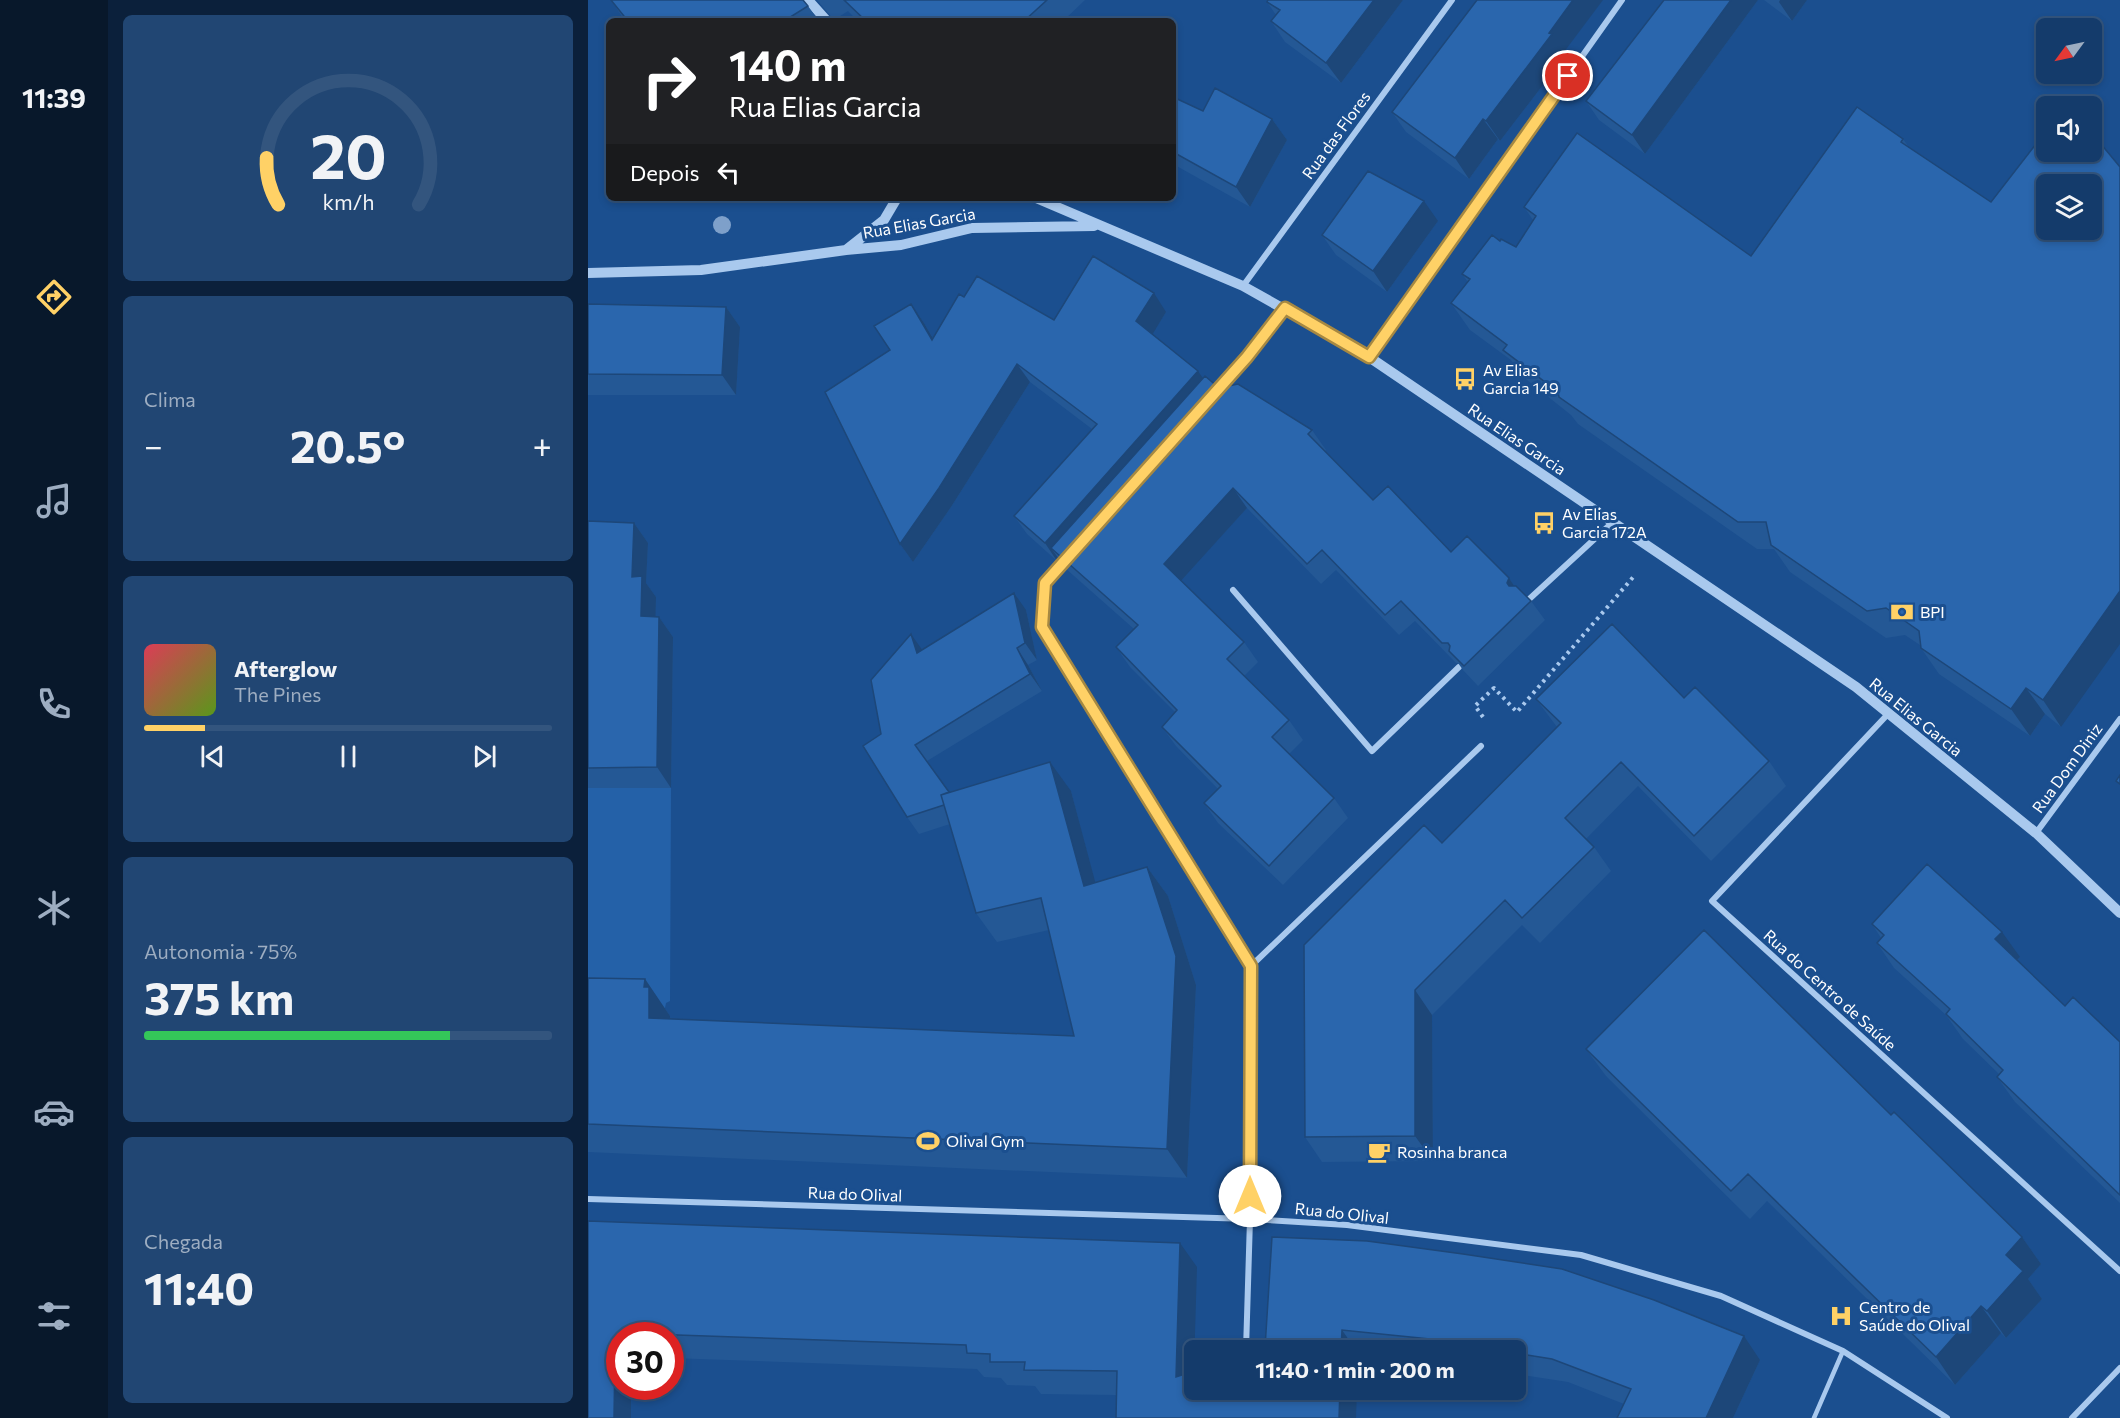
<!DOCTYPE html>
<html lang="pt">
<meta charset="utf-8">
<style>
:root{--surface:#143b6b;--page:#214673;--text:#f1f3f6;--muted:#9dadc1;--line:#33557e;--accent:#ffd166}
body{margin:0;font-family:Commissioner,sans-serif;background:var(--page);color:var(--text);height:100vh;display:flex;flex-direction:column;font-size:22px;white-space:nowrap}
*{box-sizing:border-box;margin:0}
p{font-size:20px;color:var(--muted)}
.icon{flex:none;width:33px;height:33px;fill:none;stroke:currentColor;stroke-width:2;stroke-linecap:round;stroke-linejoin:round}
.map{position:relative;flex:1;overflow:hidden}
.details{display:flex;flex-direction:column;gap:15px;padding:15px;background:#0b203b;width:480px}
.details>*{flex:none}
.guide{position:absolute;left:18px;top:18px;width:570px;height:183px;border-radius:9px;box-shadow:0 3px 9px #0003,0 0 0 2px var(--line);background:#202124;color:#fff;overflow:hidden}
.needle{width:39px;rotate:237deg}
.buttons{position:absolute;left:1448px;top:18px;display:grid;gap:12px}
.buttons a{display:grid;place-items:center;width:66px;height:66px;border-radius:9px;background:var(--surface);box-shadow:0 3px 9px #0003,0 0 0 2px var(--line);font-size:30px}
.speed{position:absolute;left:18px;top:1322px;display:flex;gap:12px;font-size:30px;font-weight:700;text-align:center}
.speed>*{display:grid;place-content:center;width:78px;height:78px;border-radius:50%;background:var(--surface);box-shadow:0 3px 9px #0003,0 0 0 2px var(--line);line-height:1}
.speed .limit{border:9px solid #d22;background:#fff;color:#111}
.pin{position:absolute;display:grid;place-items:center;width:51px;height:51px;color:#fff;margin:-26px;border:3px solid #fff;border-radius:50%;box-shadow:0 2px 6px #0007}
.me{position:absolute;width:66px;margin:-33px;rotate:0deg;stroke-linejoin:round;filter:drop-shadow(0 0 4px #0008)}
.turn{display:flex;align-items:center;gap:21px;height:126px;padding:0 24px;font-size:27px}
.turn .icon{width:78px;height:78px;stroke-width:2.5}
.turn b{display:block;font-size:42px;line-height:51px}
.then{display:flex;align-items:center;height:57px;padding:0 24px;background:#0003;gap:12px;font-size:22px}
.big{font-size:45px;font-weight:700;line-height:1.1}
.details .card{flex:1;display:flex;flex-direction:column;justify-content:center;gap:9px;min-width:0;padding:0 21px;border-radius:9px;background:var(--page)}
.details .dial{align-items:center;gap:0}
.dial svg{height:156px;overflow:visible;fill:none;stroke:var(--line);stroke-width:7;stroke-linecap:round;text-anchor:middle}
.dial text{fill:var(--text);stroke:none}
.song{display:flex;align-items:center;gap:18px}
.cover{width:72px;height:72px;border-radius:9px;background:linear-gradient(135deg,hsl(350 70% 55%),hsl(90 70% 35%))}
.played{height:6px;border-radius:3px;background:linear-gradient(90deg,var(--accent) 15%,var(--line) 15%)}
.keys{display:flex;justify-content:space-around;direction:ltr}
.heat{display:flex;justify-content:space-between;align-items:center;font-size:33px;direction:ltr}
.charge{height:9px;border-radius:4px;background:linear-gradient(90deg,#34c759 75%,var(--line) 0)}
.trip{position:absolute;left:596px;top:1340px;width:342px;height:60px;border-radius:9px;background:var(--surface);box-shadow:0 3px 9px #0003,0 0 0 2px var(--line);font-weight:700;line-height:60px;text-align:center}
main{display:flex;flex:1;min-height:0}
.tabs{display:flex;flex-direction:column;width:108px;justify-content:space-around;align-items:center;background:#08182b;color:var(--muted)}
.tabs .icon{width:42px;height:42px}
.tabs .current{color:var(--accent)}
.tabs b{font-size:27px;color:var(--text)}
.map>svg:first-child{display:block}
.green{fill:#2461a8}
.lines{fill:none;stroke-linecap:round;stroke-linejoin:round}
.path{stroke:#a9c9ee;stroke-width:4;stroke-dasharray:3 4.5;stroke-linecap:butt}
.service{stroke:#a9c9ee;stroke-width:4.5}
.minor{stroke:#a9c9ee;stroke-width:6}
.tertiary{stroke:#a9c9ee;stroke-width:10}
.tree{fill:#7ea0ca}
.wall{fill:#245895}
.shaded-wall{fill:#1d4779}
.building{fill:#2a66ad;stroke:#1d4779;stroke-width:1.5;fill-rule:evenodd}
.route-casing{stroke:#a68842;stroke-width:15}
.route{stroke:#ffd166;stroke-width:10}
.labels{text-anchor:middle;stroke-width:6;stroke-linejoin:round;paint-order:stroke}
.street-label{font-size:16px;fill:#fff;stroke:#1b4f8f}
.poi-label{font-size:16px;fill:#fff;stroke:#1b4f8f;text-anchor:start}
</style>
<main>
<nav class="tabs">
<b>11:39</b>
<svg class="icon current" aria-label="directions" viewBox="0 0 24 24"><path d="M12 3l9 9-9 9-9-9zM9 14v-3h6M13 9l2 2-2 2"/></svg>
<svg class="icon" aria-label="music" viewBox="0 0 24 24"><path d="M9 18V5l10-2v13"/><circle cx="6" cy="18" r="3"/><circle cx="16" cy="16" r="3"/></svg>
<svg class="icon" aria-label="phone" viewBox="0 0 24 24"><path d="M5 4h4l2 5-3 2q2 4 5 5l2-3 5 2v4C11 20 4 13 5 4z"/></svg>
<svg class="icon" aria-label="climate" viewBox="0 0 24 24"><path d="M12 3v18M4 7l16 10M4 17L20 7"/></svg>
<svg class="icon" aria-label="car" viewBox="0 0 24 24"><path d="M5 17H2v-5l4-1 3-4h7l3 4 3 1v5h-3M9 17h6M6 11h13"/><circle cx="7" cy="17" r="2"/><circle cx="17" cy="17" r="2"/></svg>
<svg class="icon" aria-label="filters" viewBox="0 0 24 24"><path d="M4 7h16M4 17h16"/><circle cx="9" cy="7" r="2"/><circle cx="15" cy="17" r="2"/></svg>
</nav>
<section class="details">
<div class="card dial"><svg viewBox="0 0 100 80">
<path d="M14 69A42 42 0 1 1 86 69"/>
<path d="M14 69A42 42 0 0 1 8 45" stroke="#ffd166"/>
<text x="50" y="56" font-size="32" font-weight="700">20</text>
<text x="50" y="72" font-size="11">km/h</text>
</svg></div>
<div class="card"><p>Clima</p>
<div class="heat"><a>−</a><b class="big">20.5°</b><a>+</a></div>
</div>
<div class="card">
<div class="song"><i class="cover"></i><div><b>Afterglow</b><p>The Pines</p></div></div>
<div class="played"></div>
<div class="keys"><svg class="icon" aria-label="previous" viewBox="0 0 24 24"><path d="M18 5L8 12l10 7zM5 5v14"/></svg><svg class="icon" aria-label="pause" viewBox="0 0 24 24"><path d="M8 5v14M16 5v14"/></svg><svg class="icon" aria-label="next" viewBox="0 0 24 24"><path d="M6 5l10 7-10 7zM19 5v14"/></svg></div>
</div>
<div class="card"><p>Autonomia · 75%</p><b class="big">375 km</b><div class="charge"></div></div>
<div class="card"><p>Chegada</p><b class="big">11:40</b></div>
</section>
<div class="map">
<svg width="1532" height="1418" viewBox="0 0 1532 1418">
<rect width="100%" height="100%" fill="#1b4f8f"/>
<path class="green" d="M0,788h83l-1,213 -4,2 -1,5 -77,-2z"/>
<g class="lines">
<path class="path" d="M895,717l-8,-11 19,-18 23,24 118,-137"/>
<path class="service" d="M1226,1418l29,-67"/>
<path class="minor" d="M655,286l209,-286
M781,357l253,-357
M627,393l32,-36 38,-48
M478,560l-21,23 -2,44 208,339 -1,253 -4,131
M645,590l139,161 87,-84
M938,602l87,-80
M1300,714l-176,187 408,370
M1448,833l84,-114
M663,966l230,-220
M0,1199l662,20 97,6 234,30 140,41 122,55 104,67
M1484,1418l48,-50"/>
<path class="tertiary" d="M220,0l19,21
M448,198l207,88 126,71 487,330 180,146 84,80
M258,250l38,-30 13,-22
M0,273l113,-3 145,-20 55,-5 71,-17 122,-2"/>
</g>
<circle class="tree" cx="134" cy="225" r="9"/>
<path class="wall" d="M23,0l197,6 11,15h-194z
M229,0h268l-22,21h-205l-10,-10 -14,9z
M815,0l-62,83 -56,-41 -14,-21 5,-6 -9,-13z
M1076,0h94l-113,154 -46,-34 -13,-19z
M1176,0h43l-15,21z
M976,52l2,3 -66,86 -2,-2 -29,40 -63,-47 -14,-20z
M585,97l30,14 69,8 15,21 -37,67 -77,-43z
M1315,139l5,7 153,581 -16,-13 -15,22 -91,-62 -18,-26 -1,-3 -15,-10 -19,3 -96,-66 -16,-23h-17l-179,-125 -7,-9 -49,-39 -11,-16 -41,-30 -19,-27 17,-21 -6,-8 38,-33 16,6 17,-27 -9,-13 227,49z
M850,221l-51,71 -51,-37 -14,-20z
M376,297l90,23 112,-8 -14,22 51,45 16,9 93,42 14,20 -1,1 48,49 78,52 58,26 5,8 17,15 14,19 -67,66 -15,-16 -5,-7h-2l-41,-42 -16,14 -63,-65 -15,14 -74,-76 -66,72 63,62 14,20 -14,14 45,44 14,20 -14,14 45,44 14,20 -65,67 -65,-62 -14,-20 14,-14 -42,-43 -14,-19 13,-15 -45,-45 -14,-20 18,-18 -69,-61 -6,-9 -2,2 -30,-27 -13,-18 78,-87 -62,-47 -79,125 -38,55 -13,-18 -10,-194 21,-46 13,19 9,15z
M0,304l138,3 14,20 -4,68h-148z
M0,521l46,2 14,20 -2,40 10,14 -1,20h4l14,20 -2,151h-83z
M438,610l11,50 -9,5 14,26 -115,70 22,31 122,-1 24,92 52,-16 21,29 28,89 -9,193 -599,-26v-174l57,1 25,37v3l404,17 -25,-106 -52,12 -21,-29 -26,-89 -31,10 -12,-17 -26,-83 41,-85z
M1096,698l85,63 17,25 -75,75 -73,-75 -52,53 8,8 17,24 -71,72 -18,-18 -90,90 1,146 -111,1 -17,-25 252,-410 -21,-28z
M1284,924l148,33 -3,3 48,46 55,36v161l-105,-101 -18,-25 2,-3 -36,-35 -17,-24 -52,-47 -17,-25 4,-5z
M998,1049l305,66 131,122 19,27 -13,15 14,20 -36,39 -5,-5 -46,52 -188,-184 -17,18 -144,-143z
M0,1221l609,46 -81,128 -75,-1 -6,-8 -28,-1 -6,-7 -17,-1 -7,-8 -307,-11v-23h-50v51l-32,32z
M684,1237l488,123 -27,58h-116l7,-14 -56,-22 -53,-8v-24h-256l6,-2z"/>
<path class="shaded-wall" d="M786,0h29l-62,83 -15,-20z
M985,0h30l-39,52 2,3 -66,86 -14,-20z
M1143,0h27l-113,154 -13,-19z
M1192,0h27l-15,21 -13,-19z
M684,119l15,21 -37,67 -14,-20z
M895,119l15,20 -29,40 -14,-21z
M836,201l14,20 -51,71 -14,-21z
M566,293l12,19 -17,28 -13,-19z
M323,304l13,19 21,36 -13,-19z
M138,307l14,20 -4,68 -14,-20z
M429,364l13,18 -79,125 -38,55 -13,-18z
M610,371l13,19 -160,158 8,11 -2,2 -12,-18z
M645,488l14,20 -69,76 -14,-20z
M46,523l14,20 -2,40 10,14 -1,39 -14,-20 -9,-39z
M921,578l13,20 -13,-12 -2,-3z
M1532,591v53l-59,83 -18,-27z
M426,593l12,17 11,50 -12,-17z
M71,617l14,20 -2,151 -14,-21z
M323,634l12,17 -6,2z
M429,648l11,17 14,26 -12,-17z
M1438,688l19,26 -15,22 -19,-27z
M462,762l21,29 33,124 -20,-29z
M559,867l21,29 28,89 -9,193 -20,-29z
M1414,932l18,25 -7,7 -18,-25z
M57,979l25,37 -1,31 -20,-29 -5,-31z
M827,990l17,25 1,146 -18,-25z
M1434,1237l19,27 -13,15 14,20 -36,39 -19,-27 19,-56z
M592,1243l17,24 -4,134 -17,-24z
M1393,1306l20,27 -46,52 -19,-28z
M754,1330l14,20h-15z
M1156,1336l16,24 -27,58h-27z
M27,1352l5,7v27h11v32h-17z
M634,1389h18l-1,29 -17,-24z
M752,1389h17l-1,29h-17z"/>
<path class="building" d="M23,0h192l5,6 -24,15h-156z
M256,0h203l-23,21h-158z
M680,0h106l-48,63 -55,-42 9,-11 -13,-8z
M889,0h96l-24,33 3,1 -66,87 -3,-2 -28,39 -63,-46z
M1076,0h67l-99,135 -46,-34z
M627,88l57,31 -36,68 -63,-35v-55l30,14z
M1269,107l46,32 -2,3 90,60 45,-58 16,15 6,-7h33v-20l29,35v424l-77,109 -17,-12 -15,21 -90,-61 -2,-17 -17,-12 -16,-11 -19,3 -96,-66 -5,-23h-28l-179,-125 -1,-5 -55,-42 4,-5 -56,-42 19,-24 -8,-5 30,-39 8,6 1,-2 15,8 20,-31 -12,-9 53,-74 174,123zM1458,184h45v46h-45z
M780,171l56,30 -51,70 -51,-36z
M505,256l61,37 -18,28 62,50 -153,172 -31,-27 83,-92 -80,-60 -78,124 -39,56 -75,-152 65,-42 -16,-24 37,-22 21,36 27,-46 5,3 13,-21 77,44z
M0,304l138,3 -4,68 -134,-1z
M617,376l14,12 19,-4 74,46 -4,4 65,66 15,-14 63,66 16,-16 42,42 -2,5 2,3h7l15,15 -67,65 -15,-15 1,-5 -2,-3h-6l-41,-42 -16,14 -63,-65 -15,14 -74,-76 -69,76 80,78 -17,17 62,61 -17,17 62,61 -65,68 -65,-63 17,-17 -59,-59 15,-17 -61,-63 22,-22 -87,-77z
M0,521l46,2 -2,54 10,-1 -1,40 18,1 -2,150 -69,1z
M426,593l11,50 -8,5 13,26 -115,71 34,47 -8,3 3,10 -37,12 -44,-71 18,-12 -10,-54 40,-46 6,19z
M1024,624l72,74 11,-11 74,74 -75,75 -73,-74 -56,56 29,29 -72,71 -17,-18 -90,90v146l-110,1 -1,-192 120,-120 18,18 119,-120 -25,-24z
M462,762l34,124 63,-19 29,89 -9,193 -579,-25v-146l57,1 -1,8h5v31l425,18 -33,-138 -65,15 -35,-118z
M1532,775v9l-4,-3z
M1339,864l75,68 -7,7 70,67 8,-9 47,45v153l-123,-118 6,-7 -57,-56 4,-5 -73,-66 7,-8 -12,-11z
M1116,930l187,185 3,-3 128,125 -16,18 17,16 -36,40 -6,-5 -45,51 -188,-183 -17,17 -145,-142z
M0,1221l592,22 -4,134 18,-6v18h28v5l5,5h3l3,-5v-5h107l-1,29h-223l1,-47 -93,-1 1,-8h-35v-8l-23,-1 -1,-8 -317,-11v1h-29v18l-5,-1 -1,66h-26z
M684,1237l95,4 96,13 99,15 92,31 90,36 -38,82h-89l14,-29 -79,-30 -37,-6v-3h-18l-67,-11 -88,-9 -1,20h-82l6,-2z"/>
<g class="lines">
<g class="route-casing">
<path id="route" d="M662,1196l1,-230 -209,-339 3,-44 202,-226 38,-49 84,49 199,-281"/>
</g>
<use href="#route" class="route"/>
</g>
<defs>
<g id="bus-bare" transform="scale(1.8)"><path d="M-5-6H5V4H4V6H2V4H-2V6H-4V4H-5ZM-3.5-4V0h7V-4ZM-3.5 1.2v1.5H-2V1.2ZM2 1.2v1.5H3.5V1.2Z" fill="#ffd166" stroke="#1b4f8f" stroke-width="2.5" paint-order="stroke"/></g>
<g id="bank-bare" transform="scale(1.8)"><path d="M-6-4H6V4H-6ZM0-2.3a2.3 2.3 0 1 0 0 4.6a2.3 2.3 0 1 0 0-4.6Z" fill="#ffd166" stroke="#1b4f8f" stroke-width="2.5" paint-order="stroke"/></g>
<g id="stadium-bare" transform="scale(1.8)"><path d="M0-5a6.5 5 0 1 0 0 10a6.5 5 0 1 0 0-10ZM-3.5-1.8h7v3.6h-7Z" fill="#ffd166" stroke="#1b4f8f" stroke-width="2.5" paint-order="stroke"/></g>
<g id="cafe-bare" transform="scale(1.8)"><path d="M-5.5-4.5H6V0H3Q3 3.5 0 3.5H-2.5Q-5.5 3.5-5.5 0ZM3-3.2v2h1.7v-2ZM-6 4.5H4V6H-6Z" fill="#ffd166" stroke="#1b4f8f" stroke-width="2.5" paint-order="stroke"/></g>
<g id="hospital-bare" transform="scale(1.8)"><path d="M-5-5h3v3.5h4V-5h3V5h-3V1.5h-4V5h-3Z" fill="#ffd166" stroke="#1b4f8f" stroke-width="2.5" paint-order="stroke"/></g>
</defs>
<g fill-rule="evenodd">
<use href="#bus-bare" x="877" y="379"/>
<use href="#bus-bare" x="956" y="523"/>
<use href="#bank-bare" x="1314" y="612"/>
<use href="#stadium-bare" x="340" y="1141"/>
<use href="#cafe-bare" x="791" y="1152"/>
<use href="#hospital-bare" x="1253" y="1316"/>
</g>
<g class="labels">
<g class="street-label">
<text transform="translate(748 135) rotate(-54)" y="6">Rua das Flores</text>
<text transform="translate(331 223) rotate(-10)" y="6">Rua Elias Garcia</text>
<text transform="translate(929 439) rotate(34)" y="6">Rua Elias Garcia</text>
<text transform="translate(1328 717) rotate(39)" y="6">Rua Elias Garcia</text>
<text transform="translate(1479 768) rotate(-54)" y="6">Rua Dom Diniz</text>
<text transform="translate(1242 990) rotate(42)" y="6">Rua do Centro de Saúde</text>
<text transform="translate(267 1194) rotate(2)" y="6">Rua do Olival</text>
<text transform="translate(754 1213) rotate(6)" y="6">Rua do Olival</text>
</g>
<g class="poi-label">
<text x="895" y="376">Av Elias<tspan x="895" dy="18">Garcia 149</tspan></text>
<text x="974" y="520">Av Elias<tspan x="974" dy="18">Garcia 172A</tspan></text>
<text x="1332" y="618">BPI</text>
<text x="358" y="1147">Olival Gym</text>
<text x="809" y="1158">Rosinha branca</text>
<text x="1271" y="1313">Centro de<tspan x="1271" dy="18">Saúde do Olival</tspan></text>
</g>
</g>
</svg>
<div class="buttons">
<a><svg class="needle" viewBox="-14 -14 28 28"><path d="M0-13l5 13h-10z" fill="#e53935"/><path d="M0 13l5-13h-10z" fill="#9dadc1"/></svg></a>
<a><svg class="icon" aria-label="sound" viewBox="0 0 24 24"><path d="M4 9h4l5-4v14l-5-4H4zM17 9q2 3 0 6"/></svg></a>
<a><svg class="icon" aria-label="layers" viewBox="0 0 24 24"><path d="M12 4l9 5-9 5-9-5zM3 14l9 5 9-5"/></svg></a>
</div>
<div class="speed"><div class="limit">30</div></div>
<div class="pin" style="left:980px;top:76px;background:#d93025"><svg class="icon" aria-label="arrive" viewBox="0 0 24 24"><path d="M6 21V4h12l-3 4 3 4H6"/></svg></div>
<svg class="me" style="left:662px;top:1196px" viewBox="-20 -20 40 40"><circle r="19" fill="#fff"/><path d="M0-13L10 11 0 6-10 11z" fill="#ffd166"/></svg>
<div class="trip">11:40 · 1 min · 200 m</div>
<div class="guide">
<div class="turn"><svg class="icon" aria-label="right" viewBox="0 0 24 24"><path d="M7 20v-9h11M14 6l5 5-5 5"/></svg><div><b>140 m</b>Rua Elias Garcia</div></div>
<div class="then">Depois<svg class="icon" aria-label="left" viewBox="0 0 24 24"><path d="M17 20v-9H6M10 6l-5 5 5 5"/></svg></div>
</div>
</div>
</main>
